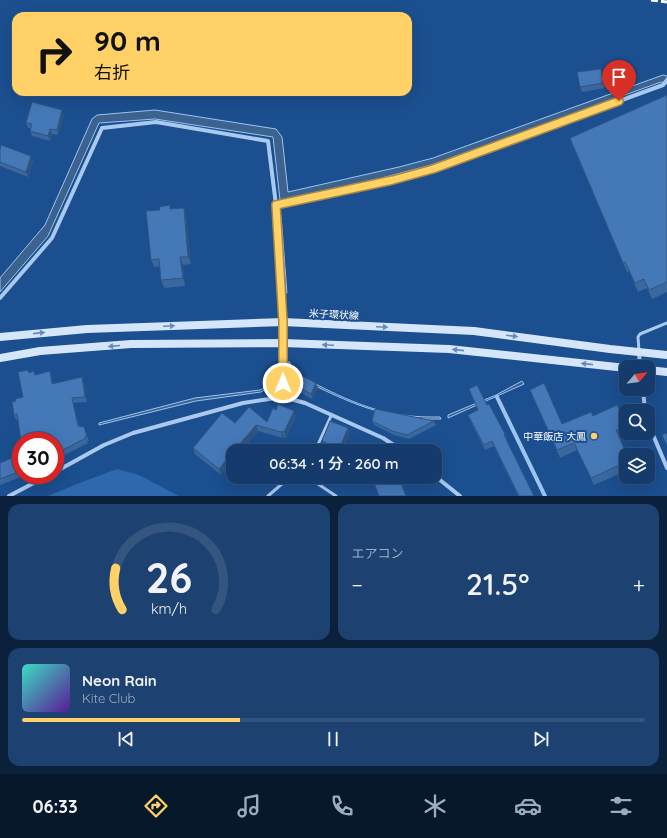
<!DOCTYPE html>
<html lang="ja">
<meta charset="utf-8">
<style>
:root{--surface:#143b6b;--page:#1d4271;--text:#f1f3f6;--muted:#9dadc1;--line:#33557e;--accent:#ffd166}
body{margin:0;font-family:Quicksand,"Noto Sans JP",sans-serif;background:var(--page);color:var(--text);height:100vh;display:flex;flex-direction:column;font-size:15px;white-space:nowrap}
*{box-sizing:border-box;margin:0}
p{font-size:13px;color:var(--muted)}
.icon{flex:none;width:22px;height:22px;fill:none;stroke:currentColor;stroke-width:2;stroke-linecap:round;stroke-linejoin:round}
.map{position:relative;height:496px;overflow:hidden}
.sheet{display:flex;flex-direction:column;gap:8px;padding:8px;background:#0b203b;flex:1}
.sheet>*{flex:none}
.hud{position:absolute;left:12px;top:12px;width:400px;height:84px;border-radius:12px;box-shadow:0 4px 16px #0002,0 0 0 1px var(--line);background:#ffd166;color:#111;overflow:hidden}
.needle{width:26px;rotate:62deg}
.buttons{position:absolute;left:619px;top:360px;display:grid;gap:8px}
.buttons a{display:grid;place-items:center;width:36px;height:36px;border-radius:8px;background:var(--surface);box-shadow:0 4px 16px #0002,0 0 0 1px var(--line);font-size:20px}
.speed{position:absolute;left:12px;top:432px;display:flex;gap:8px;font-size:20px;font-weight:700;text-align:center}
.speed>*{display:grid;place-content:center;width:52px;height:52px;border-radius:50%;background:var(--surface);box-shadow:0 4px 16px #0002,0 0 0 1px var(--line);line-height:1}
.speed .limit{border:6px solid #d22;background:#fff;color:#111}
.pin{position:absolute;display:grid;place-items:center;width:34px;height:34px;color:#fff;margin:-41px -17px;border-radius:50% 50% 50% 0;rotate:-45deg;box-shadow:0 0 4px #0007}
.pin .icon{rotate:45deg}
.me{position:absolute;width:44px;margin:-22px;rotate:0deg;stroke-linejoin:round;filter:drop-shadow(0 0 3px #0008)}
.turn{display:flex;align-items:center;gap:14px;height:84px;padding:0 16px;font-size:18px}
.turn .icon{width:52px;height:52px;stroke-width:2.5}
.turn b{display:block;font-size:28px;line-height:34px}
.big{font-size:30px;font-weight:600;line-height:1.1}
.sheet .widget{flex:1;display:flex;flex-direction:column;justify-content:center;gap:6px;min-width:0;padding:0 14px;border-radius:12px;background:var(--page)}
.sheet .dial{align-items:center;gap:0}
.dial svg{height:104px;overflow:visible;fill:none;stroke:var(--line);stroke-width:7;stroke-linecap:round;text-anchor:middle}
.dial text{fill:var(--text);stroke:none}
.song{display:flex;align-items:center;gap:12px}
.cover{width:48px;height:48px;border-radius:6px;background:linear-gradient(135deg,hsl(170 70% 55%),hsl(270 70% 35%))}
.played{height:4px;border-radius:2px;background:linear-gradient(90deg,var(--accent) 35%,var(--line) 35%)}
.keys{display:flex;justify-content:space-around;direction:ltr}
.heat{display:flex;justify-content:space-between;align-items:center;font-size:22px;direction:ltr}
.sheet .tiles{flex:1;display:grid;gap:8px;grid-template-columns:1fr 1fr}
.widget:last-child{grid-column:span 2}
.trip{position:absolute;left:226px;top:444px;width:216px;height:40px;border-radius:12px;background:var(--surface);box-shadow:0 4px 16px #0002,0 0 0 1px var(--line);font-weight:600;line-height:40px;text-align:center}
.tabs{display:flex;height:64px;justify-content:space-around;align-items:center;background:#08182b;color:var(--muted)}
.tabs .icon{width:28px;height:28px}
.tabs .current{color:var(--accent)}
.tabs b{font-size:18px;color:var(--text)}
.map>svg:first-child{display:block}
.green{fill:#2e69ad}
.water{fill:#3c6290;stroke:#9cc4f0}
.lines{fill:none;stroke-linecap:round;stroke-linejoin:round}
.stream{stroke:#9cc4f0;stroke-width:4}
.lane{stroke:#a9c9ee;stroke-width:3}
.street{stroke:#a9c9ee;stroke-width:4}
.secondary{stroke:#d6e6fa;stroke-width:8}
.rail{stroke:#fff;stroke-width:3;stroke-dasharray:7 3;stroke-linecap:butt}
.wall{fill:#3a679d}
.shaded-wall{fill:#305480}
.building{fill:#4478b7;stroke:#305480}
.oneway{fill:#668bba}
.route-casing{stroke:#a68842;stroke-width:10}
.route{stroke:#ffd166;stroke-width:7}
.poi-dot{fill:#ffd166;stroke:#1b4f8f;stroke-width:1.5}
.labels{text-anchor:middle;stroke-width:4;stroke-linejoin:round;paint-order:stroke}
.street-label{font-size:10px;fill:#fff;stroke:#1b4f8f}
.poi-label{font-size:10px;fill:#fff;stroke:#1b4f8f;text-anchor:end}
</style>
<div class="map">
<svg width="667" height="496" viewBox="0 0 667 496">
<rect width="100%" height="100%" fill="#1b4f8f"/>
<path class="green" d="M117,469l22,6 40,21h-131l29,-12z"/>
<path class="water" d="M663,75l4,1v8l-6,-2 -230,83 -53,14 -98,21 -7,-63 -118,-18 -56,4 -51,113 -48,56v-14l45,-53 47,-106 5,-4 58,-5 121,19 6,8 6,55 111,-25 34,-9z
M279,215h2l6,78h-3z
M288,362h2v9c36,18 72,39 113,44 12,2 25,2 37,2l1,2c-59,2 -102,-21 -153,-47z
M275,379l2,3 -16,10 -65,9 -97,24v-2l96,-25 65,-8 11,-6z
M522,381l2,3 -76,34v-3l48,-20z"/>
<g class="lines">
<path class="stream" d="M497,397l48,99"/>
<path class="lane" d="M639,351l-1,-14 2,-3 27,-11
M315,451l16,-35
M312,477l6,7 18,12
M268,496l22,-19"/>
<path class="street" d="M276,205l117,-25 40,-11 230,-84 4,-5
M0,298l52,-60 50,-110 54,-6 112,19 8,64 7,117v75
M639,352l1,15
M643,389l2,22
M648,423l19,45
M55,472l49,-27 29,-12 110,-30 40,-6 22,6 78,35 20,13
M435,476l25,20
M9,496l40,-21"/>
<path class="secondary" d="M0,337l87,-8 196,-7 191,9 136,18 57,6
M0,358l40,-7 91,-7 152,-1 166,6 177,19
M648,370l19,2"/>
<path class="rail" d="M651,0l16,2"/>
</g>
<path class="wall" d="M601,69l2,5 2,14 -23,4 -2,-5z
M667,95v197l-15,7 -5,-11 -9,4 -9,-21 -2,1 -54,-125 -3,-9z
M64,115l-6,20 -6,-1 -2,7 -18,-5 -2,-5 1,-3h-3l-2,-5z
M0,150l33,11 -5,16 -28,-11z
M184,208l2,7 5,49 -8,1 2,21 -21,2 -3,-8 -1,-14 -6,1 -3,-7 20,-51z
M29,373l6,2 16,1 2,8 31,-2 3,20 -14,1 6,23 5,1 5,14h-2l1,2 -33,17v-19l-37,-22 -2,1 -2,-5 2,-14 7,-4z
M289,382l29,6 -6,11 -21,-12z
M530,390l32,34 31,-8 26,-7 7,2v22h2l-9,4 7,18v16l-32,14 -17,-35 -17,8z
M487,405l18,29 2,5 -1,1 28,56h-16l-24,-50 -9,4 -15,-30 -2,-5z
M276,410l20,6 -10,22 -2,-1 -1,1 -25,-7 -17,20h-8l-12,24 -26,-21 -2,-6 42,-25 32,-1z
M372,421h62l2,4 -27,14 -15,-4 -20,-10z
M350,433l-20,16 -6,-3 -2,-5z
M21,454v21h5l-26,10v-22z"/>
<path class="shaded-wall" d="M601,69l2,5 2,14 -2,-5z
M62,110l2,5 -6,20 -1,-5z
M50,129l2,5 -2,7 -2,-5z
M31,156l2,5 -5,16 -2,-5z
M184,208l2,7 5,49 -3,-7z
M180,257l3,8 2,21 -2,-8z
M82,377l2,5 3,20 -2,-5z
M316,383l2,5 -6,11 -1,-5z
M294,411l2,5 -10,22 -2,-6z
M256,425l2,6 -17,20h-7z
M348,428l2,5 -7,18 -3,-4z
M282,431l2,6 -1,1 -2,-6z
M233,452v8l-12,15 -2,-6z"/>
<path class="building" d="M601,69l2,14 -23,4 -3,-15z
M667,95v187l-18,8 -5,-11 -9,4 -10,-21 -2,1 -53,-125z
M32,102l30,8 -5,20 -7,-1 -2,7 -18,-5 2,-7 -6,-1z
M1,145l30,11 -5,16 -26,-10v-12z
M170,205v4l14,-1 4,49h-8l3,21 -22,2 -2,-21 -8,1 -5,-49 14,-1 -1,-3z
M28,370l1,3 5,-2 1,4 15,-4 2,13 30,-7 3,20 -13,1 6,28 6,1 3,9h-2l1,2 -31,16v-13h-34l-4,-27 -3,1 -2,-13 4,-1 -1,-2 8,-2 -5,-25z
M294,372l22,11 -5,11 -22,-12z
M544,383l18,41 29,-12 2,4 24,-11 2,4 6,-3 2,5h-1v15l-10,4 11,25h-1v7l-35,16 -17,-35 -17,7 -27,-60z
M477,385l10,20 2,-1 16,30 -1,1 30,61h-15l-27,-55 -8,4 -16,-30 10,-5 -9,-21z
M278,404l16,7 -10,21 -2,-1 -1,1 -25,-7 -22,26h-1v1l-14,17 -26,-21 29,-35 13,10 14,-16 18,15 6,-14 3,2z
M375,409l59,12 -27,14 -15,-4 -20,-10z
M330,421l18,7 -8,19 11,4h-22l2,-6 -9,-4z
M667,433v13l-5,-11z
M21,454v17l-21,8v-16z
M372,477h24l2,7 3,-1 5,13h-27z"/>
<defs><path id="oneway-solid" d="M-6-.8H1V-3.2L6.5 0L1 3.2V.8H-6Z"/></defs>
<g class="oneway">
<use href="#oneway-solid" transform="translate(169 326) rotate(-2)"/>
<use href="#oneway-solid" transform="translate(382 327) rotate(3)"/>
<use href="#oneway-solid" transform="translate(39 333) rotate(-6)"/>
<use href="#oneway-solid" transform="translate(512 336) rotate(7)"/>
<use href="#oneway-solid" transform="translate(328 345) rotate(-178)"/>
<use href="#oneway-solid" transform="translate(114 346) rotate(175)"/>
<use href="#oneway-solid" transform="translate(458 350) rotate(-174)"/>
<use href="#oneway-solid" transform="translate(587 364) rotate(-174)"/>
</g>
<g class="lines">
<g class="route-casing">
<path id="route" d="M283,383v-61l-7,-117 117,-25 40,-11 186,-68"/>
</g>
<use href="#route" class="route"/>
</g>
<circle class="poi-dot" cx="594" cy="436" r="4"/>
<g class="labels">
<g class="street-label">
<text transform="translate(334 314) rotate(3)" y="4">米子環状線</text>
</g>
<g class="poi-label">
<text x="586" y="440">中華飯店 大鳳</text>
</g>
</g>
</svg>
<div class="buttons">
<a><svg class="needle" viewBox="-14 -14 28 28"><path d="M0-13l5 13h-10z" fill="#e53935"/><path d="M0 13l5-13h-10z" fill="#9dadc1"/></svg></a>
<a><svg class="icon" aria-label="search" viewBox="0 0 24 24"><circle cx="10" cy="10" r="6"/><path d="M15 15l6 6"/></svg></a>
<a><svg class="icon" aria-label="layers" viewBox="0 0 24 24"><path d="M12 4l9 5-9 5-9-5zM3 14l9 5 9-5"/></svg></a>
</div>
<div class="speed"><div class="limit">30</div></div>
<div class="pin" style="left:619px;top:101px;background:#d93025"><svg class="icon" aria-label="arrive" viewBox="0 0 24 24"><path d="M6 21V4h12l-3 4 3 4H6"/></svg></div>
<svg class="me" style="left:283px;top:383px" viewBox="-20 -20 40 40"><circle r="17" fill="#ffd166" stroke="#fff" stroke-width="3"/><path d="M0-11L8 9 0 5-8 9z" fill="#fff"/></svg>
<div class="trip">06:34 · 1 分 · 260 m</div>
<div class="hud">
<div class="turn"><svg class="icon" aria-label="right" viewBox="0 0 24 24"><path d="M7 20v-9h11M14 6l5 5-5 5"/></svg><div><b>90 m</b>右折</div></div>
</div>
</div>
<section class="sheet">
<div class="tiles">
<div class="widget dial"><svg viewBox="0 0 100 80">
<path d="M14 69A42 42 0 1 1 86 69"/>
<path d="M14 69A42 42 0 0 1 9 37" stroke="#ffd166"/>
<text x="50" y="56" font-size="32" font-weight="700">26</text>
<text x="50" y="72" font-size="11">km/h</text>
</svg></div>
<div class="widget"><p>エアコン</p>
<div class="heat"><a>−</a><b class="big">21.5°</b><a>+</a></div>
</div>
<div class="widget">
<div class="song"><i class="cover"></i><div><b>Neon Rain</b><p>Kite Club</p></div></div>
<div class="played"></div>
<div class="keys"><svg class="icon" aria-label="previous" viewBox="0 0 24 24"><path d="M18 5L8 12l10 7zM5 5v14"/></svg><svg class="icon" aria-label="pause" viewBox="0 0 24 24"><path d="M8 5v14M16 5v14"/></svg><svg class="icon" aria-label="next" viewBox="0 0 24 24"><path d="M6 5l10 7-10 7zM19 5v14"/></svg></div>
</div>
</div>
</section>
<nav class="tabs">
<b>06:33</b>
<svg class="icon current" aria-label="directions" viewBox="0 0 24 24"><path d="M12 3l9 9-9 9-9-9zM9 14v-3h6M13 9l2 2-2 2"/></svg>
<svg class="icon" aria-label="music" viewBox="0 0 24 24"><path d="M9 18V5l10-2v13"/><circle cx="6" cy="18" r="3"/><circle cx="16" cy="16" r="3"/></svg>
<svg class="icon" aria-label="phone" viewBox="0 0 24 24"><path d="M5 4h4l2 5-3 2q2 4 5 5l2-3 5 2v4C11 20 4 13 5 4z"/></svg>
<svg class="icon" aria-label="climate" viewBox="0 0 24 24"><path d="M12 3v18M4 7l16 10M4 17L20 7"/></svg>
<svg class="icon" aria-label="car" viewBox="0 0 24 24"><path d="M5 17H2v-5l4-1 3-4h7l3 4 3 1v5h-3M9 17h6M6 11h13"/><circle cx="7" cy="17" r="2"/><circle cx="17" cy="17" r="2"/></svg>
<svg class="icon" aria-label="filters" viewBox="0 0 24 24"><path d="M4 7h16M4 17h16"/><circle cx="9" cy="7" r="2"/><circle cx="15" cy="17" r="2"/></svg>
</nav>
